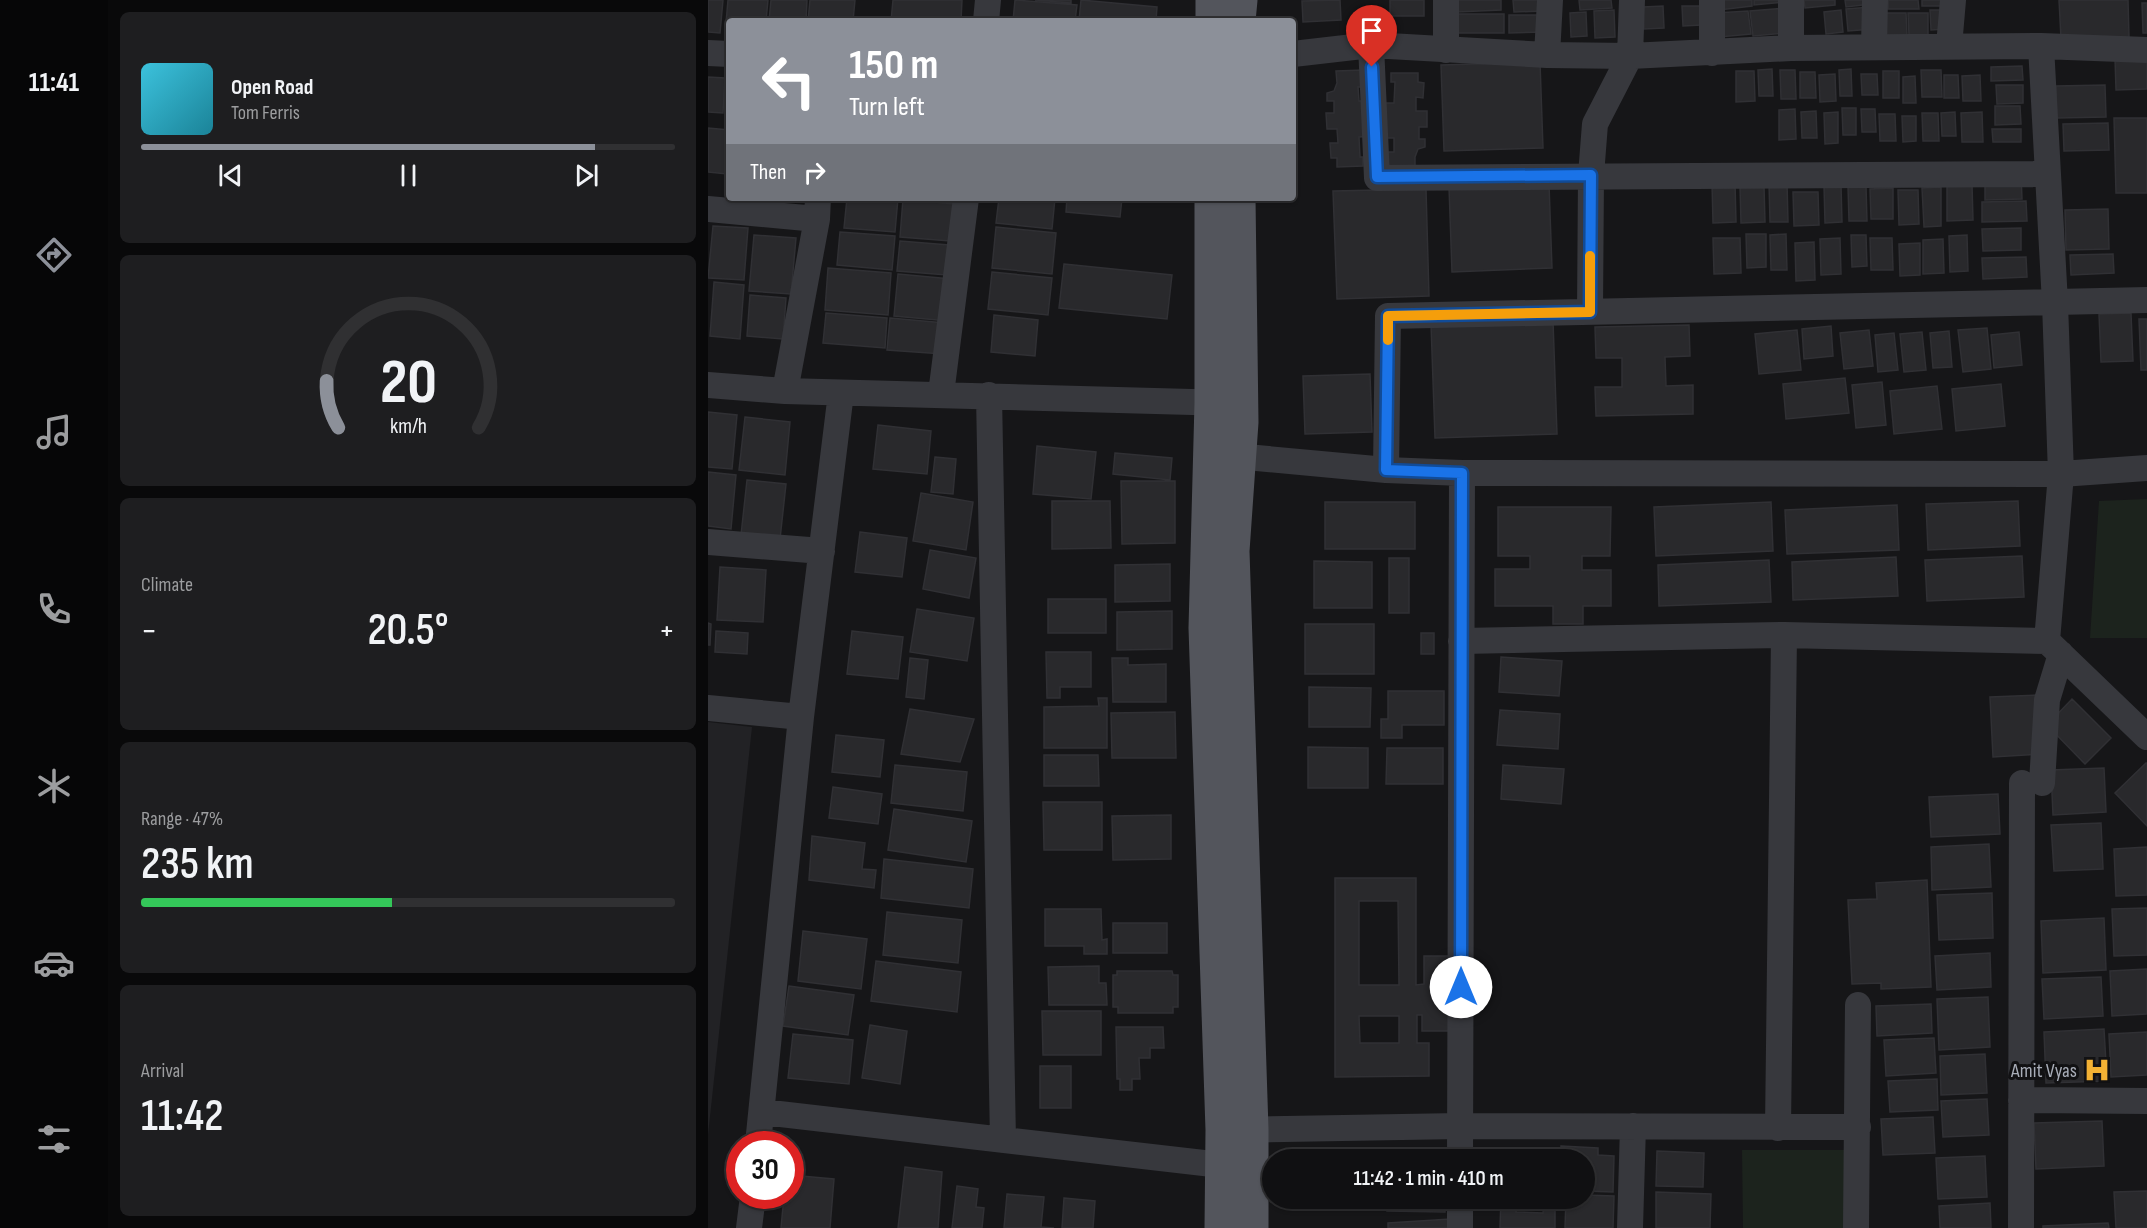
<!DOCTYPE html>
<meta charset="utf-8">
<style>
:root{--surface:#101012;--page:#1e1e20;--text:#f1f3f6;--muted:#9c9d9f;--line:#303032;--accent:#8c9099}
body{margin:0;font-family:"Sofia Sans Condensed",sans-serif;background:var(--page);color:var(--text);height:100vh;display:flex;flex-direction:column;font-size:22px;white-space:nowrap}
*{box-sizing:border-box;margin:0}
p{font-size:20px;color:var(--muted)}
.icon{flex:none;width:33px;height:33px;fill:none;stroke:currentColor;stroke-width:2;stroke-linecap:round;stroke-linejoin:round}
.map{position:relative;flex:1;overflow:hidden}
.panel{display:flex;flex-direction:column;gap:12px;padding:12px;background:#09090a;width:600px}
.panel>*{flex:none}
.banner{position:absolute;left:18px;top:18px;width:570px;height:183px;border-radius:6px;box-shadow:0 2px 4px #0004,0 0 0 2px var(--line);background:#8c9099;color:#fff;overflow:hidden}
.speed{position:absolute;left:18px;top:1131px;display:flex;gap:12px;font-size:30px;font-weight:700;text-align:center}
.speed>*{display:grid;place-content:center;width:78px;height:78px;border-radius:50%;background:var(--surface);box-shadow:0 2px 4px #0004,0 0 0 2px var(--line);line-height:1}
.speed .limit{border:9px solid #d22;background:#fff;color:#111}
.pin{position:absolute;display:grid;place-items:center;width:51px;height:51px;color:#fff;margin:-62px -26px;border-radius:50% 50% 50% 0;rotate:-45deg;box-shadow:0 0 6px #0007}
.pin .icon{rotate:45deg}
.me{position:absolute;width:66px;margin:-33px;rotate:0deg;stroke-linejoin:round;filter:drop-shadow(0 0 4px #0008)}
.turn{display:flex;align-items:center;gap:21px;height:126px;padding:0 24px;font-size:27px}
.turn .icon{width:78px;height:78px;stroke-width:2.5}
.turn b{display:block;font-size:42px;line-height:51px}
.then{display:flex;align-items:center;height:57px;padding:0 24px;background:#0003;gap:12px;font-size:22px}
.big{font-size:45px;font-weight:600;line-height:1.1}
.panel .widget{flex:1;display:flex;flex-direction:column;justify-content:center;gap:9px;min-width:0;padding:0 21px;border-radius:9px;background:var(--page)}
.panel .dial{align-items:center;gap:0}
.dial svg{height:156px;overflow:visible;fill:none;stroke:var(--line);stroke-width:7;stroke-linecap:round;text-anchor:middle}
.dial text{fill:var(--text);stroke:none}
.song{display:flex;align-items:center;gap:18px}
.cover{width:72px;height:72px;border-radius:9px;background:linear-gradient(135deg,hsl(190 70% 55%),hsl(190 70% 35%))}
.played{height:6px;border-radius:3px;background:linear-gradient(90deg,var(--accent) 85%,var(--line) 85%)}
.keys{display:flex;justify-content:space-around;direction:ltr}
.heat{display:flex;justify-content:space-between;align-items:center;font-size:33px;direction:ltr}
.charge{height:9px;border-radius:4px;background:linear-gradient(90deg,#34c759 47%,var(--line) 0)}
.trip{position:absolute;left:554px;top:1149px;width:333px;height:60px;border-radius:30px;background:var(--surface);box-shadow:0 2px 4px #0004,0 0 0 2px var(--line);font-weight:600;line-height:60px;text-align:center}
main{display:flex;flex:1;min-height:0}
.tab-bar{display:flex;flex-direction:column;width:108px;justify-content:space-around;align-items:center;background:#060607;color:var(--muted)}
.tab-bar .icon{width:42px;height:42px}
.tab-bar .selected{color:var(--accent)}
.tab-bar b{font-size:27px;color:var(--text)}
.map>svg:first-child{display:block}
.built{fill:#222225}
.green{fill:#1c231d}
.building{fill:#29292c;stroke:#303034;stroke-width:1.5;fill-rule:evenodd}
.lines{fill:none;stroke-linecap:round;stroke-linejoin:round}
.minor{stroke:#37383d;stroke-width:26}
.major{stroke:#53555c;stroke-width:33}
.route-casing{stroke:#114b97;stroke-width:15}
.route{stroke:#1a73e8;stroke-width:10}
.slow{stroke:#f59e0b;stroke-width:10}
.labels{text-anchor:middle;stroke-width:6;stroke-linejoin:round;paint-order:stroke}
.poi-label{font-size:20px;fill:#a8adb8;stroke:#111113;text-anchor:end}
</style>
<main>
<nav class="tab-bar">
<b>11:41</b>
<svg class="icon selected" aria-label="directions" viewBox="0 0 24 24"><path d="M12 3l9 9-9 9-9-9zM9 14v-3h6M13 9l2 2-2 2"/></svg>
<svg class="icon" aria-label="music" viewBox="0 0 24 24"><path d="M9 18V5l10-2v13"/><circle cx="6" cy="18" r="3"/><circle cx="16" cy="16" r="3"/></svg>
<svg class="icon" aria-label="phone" viewBox="0 0 24 24"><path d="M5 4h4l2 5-3 2q2 4 5 5l2-3 5 2v4C11 20 4 13 5 4z"/></svg>
<svg class="icon" aria-label="climate" viewBox="0 0 24 24"><path d="M12 3v18M4 7l16 10M4 17L20 7"/></svg>
<svg class="icon" aria-label="car" viewBox="0 0 24 24"><path d="M5 17H2v-5l4-1 3-4h7l3 4 3 1v5h-3M9 17h6M6 11h13"/><circle cx="7" cy="17" r="2"/><circle cx="17" cy="17" r="2"/></svg>
<svg class="icon" aria-label="filters" viewBox="0 0 24 24"><path d="M4 7h16M4 17h16"/><circle cx="9" cy="7" r="2"/><circle cx="15" cy="17" r="2"/></svg>
</nav>
<section class="panel">
<div class="widget">
<div class="song"><i class="cover"></i><div><b>Open Road</b><p>Tom Ferris</p></div></div>
<div class="played"></div>
<div class="keys"><svg class="icon" aria-label="previous" viewBox="0 0 24 24"><path d="M18 5L8 12l10 7zM5 5v14"/></svg><svg class="icon" aria-label="pause" viewBox="0 0 24 24"><path d="M8 5v14M16 5v14"/></svg><svg class="icon" aria-label="next" viewBox="0 0 24 24"><path d="M6 5l10 7-10 7zM19 5v14"/></svg></div>
</div>
<div class="widget dial"><svg viewBox="0 0 100 80">
<path d="M14 69A42 42 0 1 1 86 69"/>
<path d="M14 69A42 42 0 0 1 8 45" stroke="#8c9099"/>
<text x="50" y="56" font-size="32" font-weight="700">20</text>
<text x="50" y="72" font-size="11">km/h</text>
</svg></div>
<div class="widget"><p>Climate</p>
<div class="heat"><a>−</a><b class="big">20.5°</b><a>+</a></div>
</div>
<div class="widget"><p>Range · 47%</p><b class="big">235 km</b><div class="charge"></div></div>
<div class="widget"><p>Arrival</p><b class="big">11:42</b></div>
</section>
<div class="map">
<svg width="1439" height="1228" viewBox="0 0 1439 1228">
<rect width="100%" height="100%" fill="#161618"/>
<path class="built" d="M0,722l44,5 -44,408z"/>
<path class="green" d="M1439,499v139h-57l9,-137z
M1034,1150h116l-2,78h-113z"/>
<path class="building" d="M0,0h15l-3,33 -12,-1z
M20,0h40l-2,21h-37v15l-4,-1z
M63,0h36l-1,21h-37z
M102,0h45l-2,21h-45z
M185,0h69l-1,21h-70z
M307,0l62,5 -2,16h-62z
M327,0h36v3z
M373,0l76,7 -1,14h-77z
M632,0l1,20 -38,2 -1,-21z
M682,0h34v16h-34z
M749,0h44v10l-44,2z
M805,0h29v11l-28,1z
M871,0h32l1,8 -32,2z
M1011,0h33v6l-33,4z
M1046,0h30v2l-30,3z
M1096,0h31v5l-30,3z
M1137,0h26v4l-25,3z
M1180,0h30l1,9h-31z
M1214,0h28v6h-28z
M1351,0h69l1,37 -68,1z
M1434,3h5v30h-4z
M955,6l1,22 -20,1 -1,-22z
M974,6h18l1,19 -18,1z
M1163,7l2,22 -25,2 -2,-22z
M1077,8l2,25 -34,3 -3,-25z
M906,10l1,27 -20,1 -1,-27z
M1133,10l2,22 -17,2 -2,-22z
M1222,10h14l1,19 -14,1z
M1040,11l3,23 -32,3 -3,-24z
M878,12l1,24 -16,1 -1,-24z
M1174,13h24l1,22 -24,1z
M1200,13h20v22h-19z
M744,14h52v19h-52z
M801,15h35v17l-35,1z
M1407,58h32v31l-31,1z
M832,62l3,86 -99,3 -3,-86z
M1314,66l1,14 -32,1v-14z
M1064,69l1,27h-14l-1,-26z
M1143,69l1,27h-12l-1,-26z
M656,70v17h-6l1,14h12l1,35 -13,1 1,20h3v9l-26,1v-9h-6l-1,-15h8l-1,-14h-10l-1,-16h8v-12h-7v-8l7,-2 3,-8 -1,-12z
M1072,70h15l1,29h-15z
M1213,70h20l1,27h-20z
M1028,71h18l1,30 -19,1z
M1175,71h16v27h-16z
M1092,72h15l1,26h-16z
M683,73h27v9l6,1 -1,15 -7,-1v14h11v16h-8v12h6v8l-7,2 -3,8v12h-27v-17h6v-14h-12l-1,-35h13l1,-21h-4z
M1127,74l1,27 -16,1 -1,-27z
M1153,74h16l1,21h-16z
M1236,75h14l1,23h-15z
M1272,75l1,26h-18l-1,-25z
M1207,76l1,27h-13v-26z
M0,77l17,1 -2,35 -15,-1z
M21,82v45l-3,-1z
M1288,85h27v18l-26,1z
M1397,85l1,32 -49,1 -1,-32z
M1287,106h25l1,18 -26,1z
M1134,108h14v27h-13z
M1087,109l1,30 -17,1v-30z
M1153,109h14l1,23h-14z
M1108,111l1,27h-15l-1,-26z
M1130,112v31l-13,1 -1,-31z
M1247,112l1,24h-14l-1,-23z
M1274,112l1,30h-21l-1,-29z
M1214,113h16l1,28h-16z
M1171,114h16l1,27h-16z
M1194,116h14v25l-13,1z
M1406,118h33v75h-31z
M1400,123l1,27 -45,1 -1,-27z
M0,128l21,2 -2,44 -19,-2z
M1284,129h29v13h-28z
M1313,174l1,25 -37,1v-25z
M1027,182l1,40 -23,1 -1,-40z
M1079,182l1,40h-18l-1,-39z
M841,184l3,84 -100,4 -3,-85z
M1264,184l1,36 -26,1v-36z
M1133,185l1,37 -17,1 -1,-37z
M1032,186h24l1,36 -24,1z
M1140,186h18l1,35h-18z
M1233,187v39l-17,1 -2,-39z
M1185,188v31h-22l-1,-30z
M718,189l3,107 -92,3 -4,-108z
M1190,190h20l1,34 -20,1z
M1085,192h25l1,33 -25,1z
M139,198h51l-3,34 -51,-4z
M204,198h43l-1,3z
M291,198h56l-3,31 -56,-6z
M359,198h55l-2,19 -54,-5z
M195,199l51,5 -4,37 -50,-4z
M1318,201l1,20 -45,1v-20z
M1400,209l1,40 -43,1 -1,-40z
M5,226l35,2 -4,52 -36,-2z
M288,227l60,6 -4,41 -60,-6z
M1313,228v22l-38,1 -1,-22z
M132,232l55,4 -3,34 -55,-5z
M1038,234h20v33l-19,1z
M1078,234l1,36h-16l-1,-35z
M46,235l42,3 -5,56 -42,-3z
M1143,235h15l1,31 -15,1z
M1259,235l1,36 -18,1 -1,-36z
M1005,238h27l1,35 -27,1z
M1132,238l1,36 -20,1 -1,-36z
M1162,238h22l1,32h-22z
M1235,239l1,34 -21,1v-34z
M192,241l49,4 -2,30 -50,-4z
M1106,242l1,38 -19,1 -1,-38z
M1212,243v32l-20,1 -1,-32z
M1405,254l1,19 -43,2 -1,-20z
M1318,257l1,20 -44,2 -1,-21z
M356,264l108,11 -5,44 -108,-11z
M120,268l63,5 -3,42 -63,-5z
M284,272l60,6 -4,37 -60,-6z
M190,274l53,5 -3,42 -54,-5z
M6,282l30,3 -4,54 -30,-3z
M42,295l36,3 -3,41 -36,-3z
M118,313l61,5 -2,30 -62,-5z
M1423,313l2,48 -32,1 -2,-48z
M286,315l44,5 -3,36 -44,-4z
M182,318l55,5 -2,31 -56,-4z
M1431,319h8v51h-6z
M845,321l4,113 -122,4 -4,-114z
M981,325l1,31 -25,1 1,29 27,-1v29l-97,2 -1,-29h27v-29h-26l-1,-31z
M1123,326l2,30 -29,3 -2,-30z
M1279,328l4,41 -28,3 -5,-42z
M1089,330l4,40 -42,4 -4,-40z
M1161,330l4,36 -29,3 -4,-36z
M1241,331l3,36 -19,1 -3,-35z
M1214,332l4,38 -22,2 -4,-38z
M1311,332l3,33 -28,3 -3,-33z
M1186,333l4,37 -20,2 -3,-37z
M662,374l2,58 -67,2 -2,-58z
M1137,378l4,35 -63,6 -3,-35z
M1174,382l4,43 -30,3 -4,-43z
M1293,384l4,42 -49,5 -4,-42z
M1229,386l5,43 -48,5 -4,-43z
M0,412l29,3 -5,54 -24,-2z
M37,417l45,5 -5,53 -46,-5z
M170,425l53,6 -4,43 -54,-5z
M329,446l59,6 -5,47 -58,-5z
M407,453l57,5 -2,22 -57,-6z
M227,457l21,2 -3,35 -22,-2z
M0,472l28,3 -5,54 -23,-3z
M39,480l39,4 -6,55 -39,-4z
M413,481h54v62l-53,1z
M213,493l52,9 -7,48 -53,-9z
M344,501h58l1,47 -59,1z
M1310,501l2,45 -92,4 -2,-46z
M617,502h90v47h-90z
M1063,502l2,49 -117,5 -2,-49z
M1189,505l2,45 -112,4 -2,-44z
M790,507h113l-1,49h-28v14h29v36h-28v18h-30v-18h-58v-37h35v-13h-32z
M152,532l47,6 -5,39 -47,-5z
M222,550l46,8 -7,40 -46,-9z
M1314,556l2,41 -97,4 -2,-41z
M1188,557l2,39 -105,4 -1,-38z
M681,558h20v55h-20z
M1061,560l2,42 -112,4 -1,-41z
M606,561l58,1v46h-58z
M462,564v37l-55,1v-37z
M12,567l46,3 -3,52 -46,-2z
M340,599h58v34h-58z
M209,609l57,9 -7,43 -57,-9z
M464,611v38l-55,1v-38z
M0,623l3,1 -1,21h-2z
M597,624h69v50h-69z
M8,631l32,2 -1,21 -32,-2z
M144,631l51,6 -5,42 -51,-5z
M713,633h13v21h-13z
M338,652h45v35h-31v11h-13z
M793,657l61,4 -3,35 -60,-4z
M202,658l18,2 -4,39 -18,-2z
M404,658h16v7l38,-1v38h-53z
M601,687l62,1 -1,39h-61z
M680,691h56v34h-42v13h-21v-19h7z
M1331,695l3,59 -49,3 -3,-60z
M390,698h9v50h-63v-41l55,-1z
M1364,699l39,39 -26,26 -38,-39z
M202,709l64,10 -14,43 -59,-8z
M792,710l60,4 -2,35 -61,-4z
M467,712l1,46h-64l-1,-45z
M128,735l48,5 -4,37 -48,-5z
M600,747l60,1v40h-60z
M679,748h56v36h-57z
M336,755h54l1,31h-55z
M1438,763h1v63l-32,-33z
M187,765l72,7 -4,39 -72,-8z
M795,765l61,4 -3,35 -60,-5z
M1396,768l2,44 -53,3 -2,-45z
M125,787l49,7 -4,30 -49,-6z
M1290,794l2,40 -69,3 -2,-40z
M335,802h59v48h-58z
M186,809l78,12 -6,41 -78,-12z
M463,815v44l-58,1 -1,-44z
M1393,823l2,46 -49,2 -3,-46z
M104,836l53,7 -3,26 14,1 -2,18 -65,-8z
M1281,844l2,43 -59,3 -1,-43z
M1439,847v48l-31,1 -2,-47z
M176,859l89,10 -4,39 -88,-10z
M627,878h81v107l8,-1v-28h30l-2,75h-30v-16h-5v28h12v33l-94,1zM651,901h39l1,84h-40zM651,1016h40v27h-39z
M1219,880l4,107 -50,2v-6l-29,1 -4,-84 29,-1 -1,-16z
M1284,893l1,45 -54,2 -2,-45z
M1439,908v47l-33,1 -2,-47z
M337,909h56l1,31 5,-1v15h-23v-8h-39z
M179,912l75,8 -4,43 -75,-8z
M1396,918l2,52 -63,3 -2,-52z
M405,923h54v30h-54z
M95,931l64,8 -6,50 -63,-8z
M1282,953l1,34 -54,3 -2,-34z
M168,961l85,11 -4,40 -86,-11z
M391,966v17h7l1,22h-58l-1,-38z
M1439,969v45l-35,2 -2,-45z
M409,971h55l1,4h5v32h-5v6h-55v-6h-5v-32h4z
M1393,977l2,39 -59,3 -2,-40z
M81,986l65,9 -6,40 -65,-9z
M1280,997l2,50 -51,3 -2,-51z
M1223,1004l1,29 -55,3 -1,-30z
M334,1011h59v44h-58z
M162,1025l37,6 -7,53 -38,-6z
M408,1027h47l1,21h-14v10h-11l1,21h-8v11h-12v-11h-3z
M1396,1029l3,52 -61,2 -2,-51z
M1439,1032v43l-36,2 -2,-43z
M85,1034l60,6 -4,44 -61,-6z
M1226,1038l2,35 -50,3 -2,-36z
M1277,1054l2,39 -46,2 -1,-39z
M332,1066h31v42h-31z
M1229,1079l1,31 -48,2 -2,-31z
M1279,1099l2,36 -46,2 -2,-36z
M1225,1117l2,36 -52,2 -2,-36z
M1394,1121l2,45 -68,3 -2,-46z
M853,1146l37,2v7l16,1 -1,36 -29,-1v-31h-24z
M949,1151l47,2 -1,34 -47,-1z
M629,1156v4h-31l-1,-2z
M1277,1156l2,41 -49,2 -2,-41z
M197,1167l37,5 -4,56h-40z
M82,1175l44,4 -4,49h-49l3,-32h6z
M249,1186l21,3 -2,18 8,1 -2,20h-30z
M1439,1191v37h-31l-2,-36z
M948,1192l55,2 -1,34h-54z
M299,1194l37,3 -3,30 13,1h-50z
M876,1195l30,1 -1,32h-48l1,-30h18z
M356,1198l31,3 -2,27h-31z
M645,1198h19l1,8 -19,1z
M679,1198h58v14l-58,-1z
M793,1198h16l-1,14 27,1 1,-11h11v26h-55z
M1282,1203l1,25h-51l-1,-22z
M742,1219l-1,9h-61v-5z
M1400,1223l1,5h-66v-2z"/>
<g class="lines">
<path class="minor" d="M738,0v50
M1004,0v53
M278,21l2,-21
M663,45l6,133 671,-4
M1241,46l4,-46
M1333,46l14,257 6,171 -14,167 100,96
M1166,47l1,-47
M1083,48v-48
M0,53l21,1
M585,54l78,-9 176,10 83,1 161,-8 250,-2 106,4
M839,55l3,-55
M0,209l109,10
M882,312l1,-137 4,-51 35,-68 2,-56
M0,385l77,6 444,12
M77,391l32,-172 1,-21
M233,394l25,-196
M281,395l14,745
M514,456l18,-1 6,2 140,13 76,3 599,1 86,-6
M678,470l2,-154 759,-16
M0,542l114,9
M753,641l323,-6 263,6
M0,708l93,9
M1334,783l5,-83 14,-46
M1313,1100l126,1
M54,1112l459,53
M1070,1128l6,-493
M526,1130l226,-4 398,1
M50,1144l43,-427 40,-324
M752,1160l2,-687
M41,1228l4,-32
M752,1228v-30
M922,1228l3,-102
M1148,1228l2,-223
M1313,1228l1,-445"/>
<path class="major" d="M504,21v-21
M531,21l2,-21
M503,198v205l-6,225 17,502 -1,98
M531,198l3,224 -9,129 19,578v99"/>
</g>
<g class="lines">
<g class="route-casing">
<path id="route" d="M664,67l5,110 214,-2 -1,137 -202,4 -2,154 76,3 -1,514"/>
</g>
<use href="#route" class="route"/>
<path class="slow" d="M680,340v-24l202,-4v-56"/>
</g>
<defs>
<g id="hospital-bare" transform="scale(2.07)"><path d="M-5-5h3v3.5h4V-5h3V5h-3V1.5h-4V5h-3Z" fill="#f2b134" stroke="#111113" stroke-width="2.5" paint-order="stroke"/></g>
</defs>
<g fill-rule="evenodd">
<use href="#hospital-bare" x="1389" y="1070"/>
</g>
<g class="labels">
<g class="poi-label">
<text x="1369" y="1077">Amit Vyas</text>
</g>
</g>
</svg>
<div class="speed"><div class="limit">30</div></div>
<div class="pin" style="left:664px;top:67px;background:#d93025"><svg class="icon" aria-label="arrive" viewBox="0 0 24 24"><path d="M6 21V4h12l-3 4 3 4H6"/></svg></div>
<svg class="me" style="left:753px;top:987px" viewBox="-20 -20 40 40"><circle r="19" fill="#fff"/><path d="M0-13L10 11 0 6-10 11z" fill="#1a73e8"/></svg>
<div class="trip">11:42 · 1 min · 410 m</div>
<div class="banner">
<div class="turn"><svg class="icon" aria-label="left" viewBox="0 0 24 24"><path d="M17 20v-9H6M10 6l-5 5 5 5"/></svg><div><b>150 m</b>Turn left</div></div>
<div class="then">Then<svg class="icon" aria-label="right" viewBox="0 0 24 24"><path d="M7 20v-9h11M14 6l5 5-5 5"/></svg></div>
</div>
</div>
</main>
